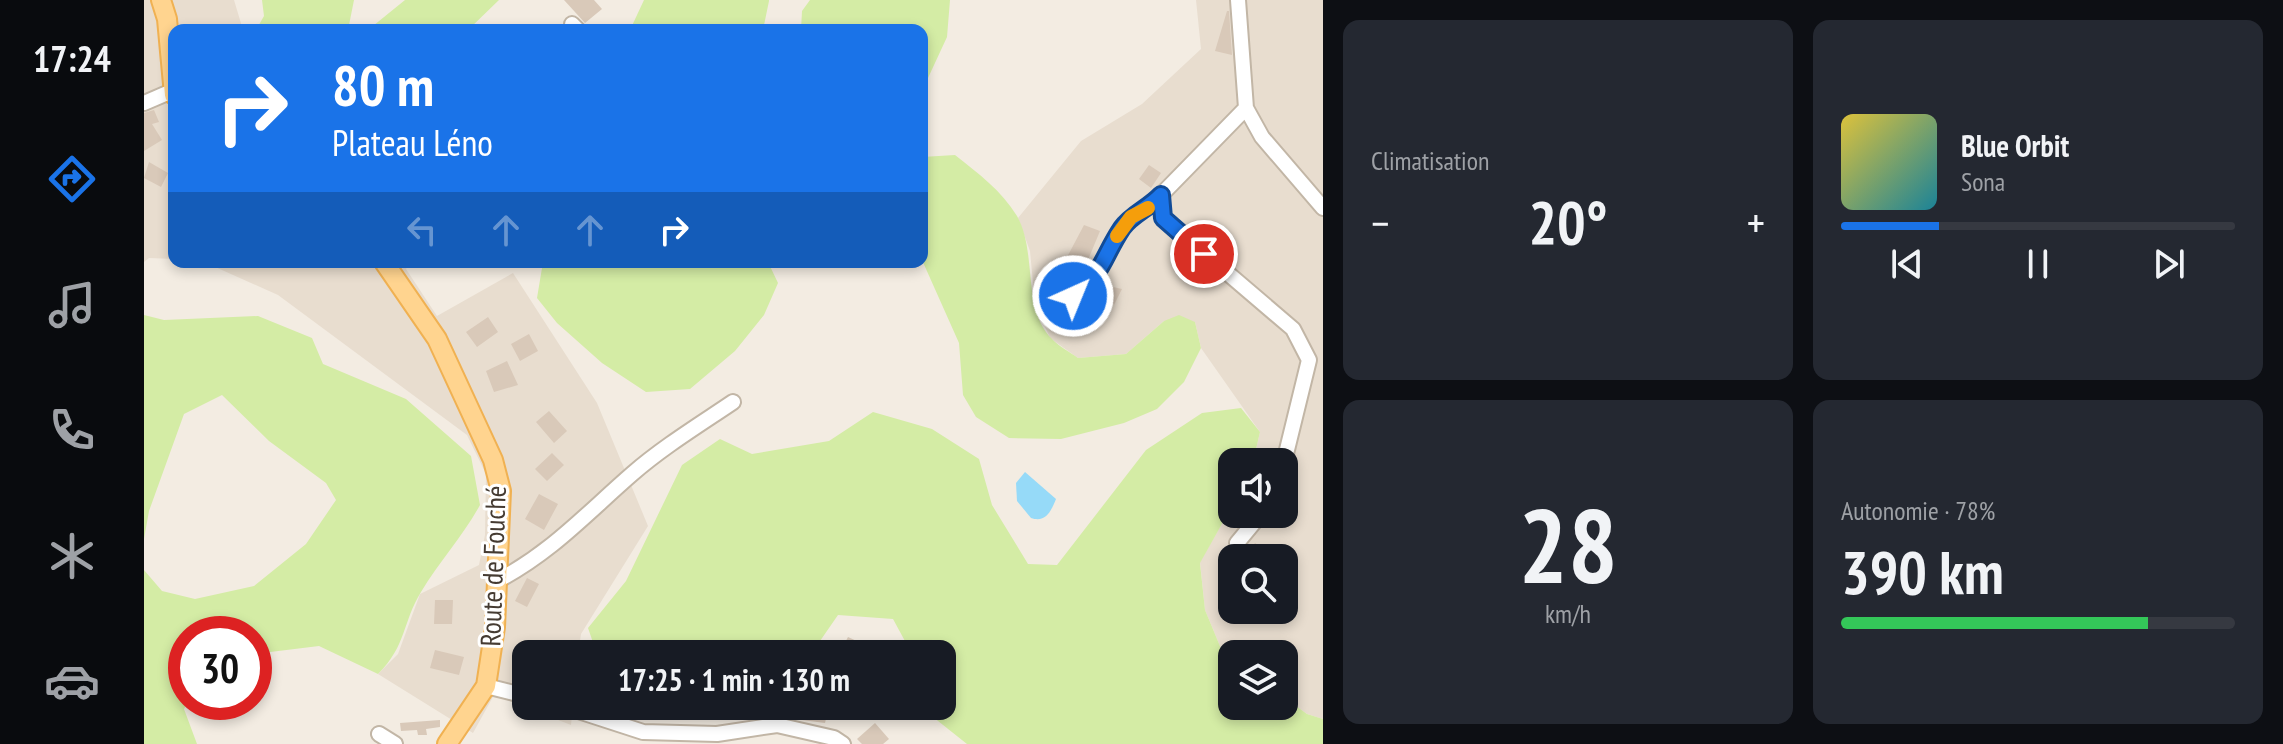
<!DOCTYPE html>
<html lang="fr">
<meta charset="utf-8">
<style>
:root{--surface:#171b24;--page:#242831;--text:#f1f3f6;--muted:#9ea1a6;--line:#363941;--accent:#1a73e8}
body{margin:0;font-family:"PT Sans Narrow",sans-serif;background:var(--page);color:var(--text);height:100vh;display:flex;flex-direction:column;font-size:30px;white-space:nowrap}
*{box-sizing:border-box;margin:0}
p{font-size:26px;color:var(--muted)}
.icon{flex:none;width:44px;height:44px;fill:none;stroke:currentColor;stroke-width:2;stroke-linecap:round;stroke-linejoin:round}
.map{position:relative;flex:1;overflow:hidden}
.side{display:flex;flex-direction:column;gap:20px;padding:20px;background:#0d0f14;width:960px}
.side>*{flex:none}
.guide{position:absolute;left:24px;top:24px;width:760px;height:244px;border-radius:16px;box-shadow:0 4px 12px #0003;background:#1a73e8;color:#fff;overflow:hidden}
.fabs{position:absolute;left:1074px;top:448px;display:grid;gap:16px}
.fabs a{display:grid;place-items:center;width:80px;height:80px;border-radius:16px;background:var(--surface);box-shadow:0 4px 12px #0003;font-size:40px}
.speed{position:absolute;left:24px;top:616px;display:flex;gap:16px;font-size:40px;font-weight:700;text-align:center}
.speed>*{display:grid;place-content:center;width:104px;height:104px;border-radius:50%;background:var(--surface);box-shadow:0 4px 12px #0003;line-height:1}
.speed .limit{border:12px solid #d22;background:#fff;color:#111}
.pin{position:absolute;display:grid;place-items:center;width:68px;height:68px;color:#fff;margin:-34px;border:4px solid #fff;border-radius:50%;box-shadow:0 2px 8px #0007}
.me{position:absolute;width:88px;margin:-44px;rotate:44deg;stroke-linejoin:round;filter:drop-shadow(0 0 6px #0008)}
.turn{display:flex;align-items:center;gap:28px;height:168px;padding:0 32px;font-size:36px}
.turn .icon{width:104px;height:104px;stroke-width:2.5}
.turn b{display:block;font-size:56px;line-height:68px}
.lanes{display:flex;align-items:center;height:76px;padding:0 32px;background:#0003;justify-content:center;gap:40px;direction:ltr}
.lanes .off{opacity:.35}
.big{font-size:60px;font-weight:700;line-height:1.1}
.side .tile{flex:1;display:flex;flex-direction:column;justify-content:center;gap:12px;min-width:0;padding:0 28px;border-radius:16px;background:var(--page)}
.side .dial{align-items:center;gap:0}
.dial b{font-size:104px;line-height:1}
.song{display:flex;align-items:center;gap:24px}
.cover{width:96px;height:96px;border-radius:12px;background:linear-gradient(135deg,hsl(50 70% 55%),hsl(190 70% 35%))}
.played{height:8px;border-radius:4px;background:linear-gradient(90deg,var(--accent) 25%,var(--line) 25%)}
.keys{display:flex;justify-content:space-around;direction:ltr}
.heat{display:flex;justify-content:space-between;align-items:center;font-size:44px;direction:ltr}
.charge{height:12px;border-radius:6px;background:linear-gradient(90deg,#34c759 78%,var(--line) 0)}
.side .tiles{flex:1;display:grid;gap:20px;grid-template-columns:repeat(2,1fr)}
.trip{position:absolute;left:368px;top:640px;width:444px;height:80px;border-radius:16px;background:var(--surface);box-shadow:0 4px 12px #0003;font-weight:700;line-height:80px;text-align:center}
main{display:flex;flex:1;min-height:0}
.menu{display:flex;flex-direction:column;width:144px;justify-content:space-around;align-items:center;background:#090b0e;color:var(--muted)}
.menu .icon{width:56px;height:56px}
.menu .active{color:var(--accent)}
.menu b{font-size:36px;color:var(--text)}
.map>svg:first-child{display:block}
.residential{fill:#e8ddcf;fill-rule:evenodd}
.green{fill:#d4eca5}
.water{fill:#96daf8}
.building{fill:#d9c9b9}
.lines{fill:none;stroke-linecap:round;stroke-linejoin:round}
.minor-casing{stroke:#c2b6a6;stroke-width:18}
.major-casing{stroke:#f0b152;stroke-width:22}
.minor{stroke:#fff;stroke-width:14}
.major{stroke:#ffd48f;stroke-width:18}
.route-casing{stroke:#114b97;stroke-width:20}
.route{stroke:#1a73e8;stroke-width:14}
.slow{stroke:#f59e0b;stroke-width:14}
.labels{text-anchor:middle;stroke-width:6;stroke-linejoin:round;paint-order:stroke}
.street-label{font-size:28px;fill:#453b32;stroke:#fff}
</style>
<main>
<nav class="menu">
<b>17:24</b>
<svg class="icon active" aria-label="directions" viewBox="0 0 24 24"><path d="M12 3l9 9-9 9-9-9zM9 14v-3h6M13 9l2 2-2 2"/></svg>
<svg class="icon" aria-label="music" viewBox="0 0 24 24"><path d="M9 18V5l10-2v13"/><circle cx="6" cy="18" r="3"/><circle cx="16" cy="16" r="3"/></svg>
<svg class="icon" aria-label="phone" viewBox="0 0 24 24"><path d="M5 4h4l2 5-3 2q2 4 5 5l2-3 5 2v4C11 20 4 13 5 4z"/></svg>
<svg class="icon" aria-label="climate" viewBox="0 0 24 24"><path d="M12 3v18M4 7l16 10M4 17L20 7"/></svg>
<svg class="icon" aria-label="car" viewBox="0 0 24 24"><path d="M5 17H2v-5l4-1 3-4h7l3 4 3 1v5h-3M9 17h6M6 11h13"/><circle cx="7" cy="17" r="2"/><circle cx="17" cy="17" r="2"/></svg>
</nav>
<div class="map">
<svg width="1179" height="744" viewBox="0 0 1179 744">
<rect width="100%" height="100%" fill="#f3ece2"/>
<path class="residential" d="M0,0h90l9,30h-69v229l-25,-1 -5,4z
M1052,0h127v719l-16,-5 -23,-17v-43h-52v5l-10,-8 -17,-41 -5,-48 32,-56v8h52v-52h-31l7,-30 -59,-84 -6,-26 -31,-1 -38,33 -48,4 -28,-20 -15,-34 -5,-53 -12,-33 63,-77 61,-37 59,-55zM1088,558h52v52h-52z
M60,262h207l-5,7 31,47 76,-43 84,130 51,123 -67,108 -3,20h-52v52h47l-2,19 -77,-30 -21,38 -95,-59 20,-20 22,-60 59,-29 6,-30 1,-61 -19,-39 -189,-140z"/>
<path class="green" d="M118,0h92l-6,30h-92l8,-14z
M261,0h94l-31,30h-100z
M500,0h125v1l-6,29h-133z
M666,0h140l-3,37 -25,54v-61h-121l1,-19z
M811,155c24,19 46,35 62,61 21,37 4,94 36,124 7,7 17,12 25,18l48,-4 38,-33 15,-6 16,7 6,26 -17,34 -27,27 -33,14 -63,16 -52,-1 -33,-21 -13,-22 -4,-52 -37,-83v-103z
M399,262h225l10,21 -14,32 -29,36 -45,38 -44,3 -44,-29 -45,-40 -20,-25z
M0,315l20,5 94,-4 54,22 11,26 83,35 65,57 9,49c-17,31 -41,57 -59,87 -19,31 -14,53 -43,82l-59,-28 -65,8v-20h-68l2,68 -4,7 13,35h-53v-174l18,21 33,8 59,-13 52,-42 30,-44 -10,-17 -57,-42 -47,-46 -38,19 -35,97 -5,28z
M1097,408l19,24 -7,30h-21v44l-32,57 5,47 17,41 10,8v47h52v-9l23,17 16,5v25h-356l-34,-27 -4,-11h13v-52h-30l-19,-35 -55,-4 -27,39h-214l-9,-26 38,-47 56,-116 38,-26 32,15 77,-13 44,-29 59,17 47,30 13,46 36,59 29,1 89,-115 56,-37z"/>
<path class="water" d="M881,472l31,27c-5,12 -10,24 -25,19l-14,-17 -1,-18z"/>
<path class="building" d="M420,0h30l8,9 -17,14z
M1083,11h2l3,44 -17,-4z
M10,110l5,12 -7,2 10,16 -18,11v-38z
M5,162l19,11 -7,14 -17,-9z
M1005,165l12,8 -10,15 -12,-9z
M940,225l16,6 -15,36 -20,-6z
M956,284l22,5 -8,16 -14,-7 -6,11 -9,-6z
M919,302l20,9 -8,17 -19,-8z
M344,317l10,15 -21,15 -11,-15z
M385,334l9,17 -18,10 -9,-17z
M363,361l11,24 -24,7 -8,-21z
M405,411l18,20 -13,12 -18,-21z
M408,453l12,12 -17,16 -12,-12z
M395,494l19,10 -14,26 -19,-11z
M1111,543l23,15h-33z
M383,578l12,6 -12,23 -12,-6z
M291,600h18l-1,24h-18z
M704,637l13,6 -5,11h-17z
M291,650l29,7 -5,18 -29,-7z
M662,706h23l-4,17 -23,-3z
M296,720v7l-14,2 1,6h-9l-1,-5 -16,1 -1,-8z
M731,723l14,16 -6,5h-21l-5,-5z"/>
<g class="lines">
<g class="minor-casing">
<path id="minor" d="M1094,0l8,108 16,29 61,71
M428,24l6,6
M0,103l28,-12
M1102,108l-85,87 2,23 130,111 16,31 -25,102
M929,296c31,-23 29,-38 49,-68 10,-14 27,-20 39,-33
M1093,543l24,-29
M353,581c55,-29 89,-67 135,-107 31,-27 67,-49 101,-72
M342,686l40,10
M419,706l80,26 74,2 60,-9 57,13 9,6
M235,734l16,10"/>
</g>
<g class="major-casing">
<path id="major" d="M17,0l6,19 7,76
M240,262l53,77 56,121 8,31 -6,136 -9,59 -39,58"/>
</g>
<use href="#minor" class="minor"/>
<use href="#major" class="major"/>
</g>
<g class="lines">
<g class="route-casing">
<path id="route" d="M929,296c31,-23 29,-38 49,-68 10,-14 27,-20 39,-33l2,23 41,36"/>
</g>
<use href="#route" class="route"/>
<path class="slow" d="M973,236l14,-19 17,-9"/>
</g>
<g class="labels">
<g class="street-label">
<text transform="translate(349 566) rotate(-88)" y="10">Route de Fouché</text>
</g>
</g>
</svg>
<div class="fabs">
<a><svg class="icon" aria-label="sound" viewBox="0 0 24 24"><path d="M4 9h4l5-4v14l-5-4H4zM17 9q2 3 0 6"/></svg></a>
<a><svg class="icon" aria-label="search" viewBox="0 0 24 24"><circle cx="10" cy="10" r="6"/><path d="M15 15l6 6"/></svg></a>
<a><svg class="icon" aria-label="layers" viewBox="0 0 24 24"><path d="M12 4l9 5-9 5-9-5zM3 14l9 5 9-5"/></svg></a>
</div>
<div class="speed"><div class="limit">30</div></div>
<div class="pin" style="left:1060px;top:254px;background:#d93025"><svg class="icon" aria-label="arrive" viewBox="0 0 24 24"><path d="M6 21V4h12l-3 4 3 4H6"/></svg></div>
<svg class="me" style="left:929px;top:296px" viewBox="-20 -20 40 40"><circle r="17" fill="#1a73e8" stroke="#fff" stroke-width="3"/><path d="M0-11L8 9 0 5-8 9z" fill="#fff"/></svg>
<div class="trip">17:25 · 1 min · 130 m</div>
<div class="guide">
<div class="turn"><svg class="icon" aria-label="right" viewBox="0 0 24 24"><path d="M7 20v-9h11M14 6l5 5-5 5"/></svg><div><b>80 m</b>Plateau Léno</div></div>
<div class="lanes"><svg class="icon off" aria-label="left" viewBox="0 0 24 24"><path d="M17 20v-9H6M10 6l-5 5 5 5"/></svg><svg class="icon off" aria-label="ahead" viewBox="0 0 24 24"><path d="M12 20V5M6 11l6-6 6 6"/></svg><svg class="icon off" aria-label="ahead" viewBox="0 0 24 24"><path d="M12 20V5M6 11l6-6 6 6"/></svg><svg class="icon" aria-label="right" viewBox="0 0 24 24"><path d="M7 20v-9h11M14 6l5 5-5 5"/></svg></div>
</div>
</div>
<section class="side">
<div class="tiles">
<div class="tile"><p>Climatisation</p>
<div class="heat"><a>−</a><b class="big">20°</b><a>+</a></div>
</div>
<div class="tile">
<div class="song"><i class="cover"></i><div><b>Blue Orbit</b><p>Sona</p></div></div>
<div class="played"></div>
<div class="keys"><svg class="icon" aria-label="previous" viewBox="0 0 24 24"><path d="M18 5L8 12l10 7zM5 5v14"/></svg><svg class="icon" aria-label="pause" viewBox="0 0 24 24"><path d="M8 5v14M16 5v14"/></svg><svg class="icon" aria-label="next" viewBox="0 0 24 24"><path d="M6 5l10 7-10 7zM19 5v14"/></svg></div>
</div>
<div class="tile dial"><b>28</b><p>km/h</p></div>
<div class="tile"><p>Autonomie · 78%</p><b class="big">390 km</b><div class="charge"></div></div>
</div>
</section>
</main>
